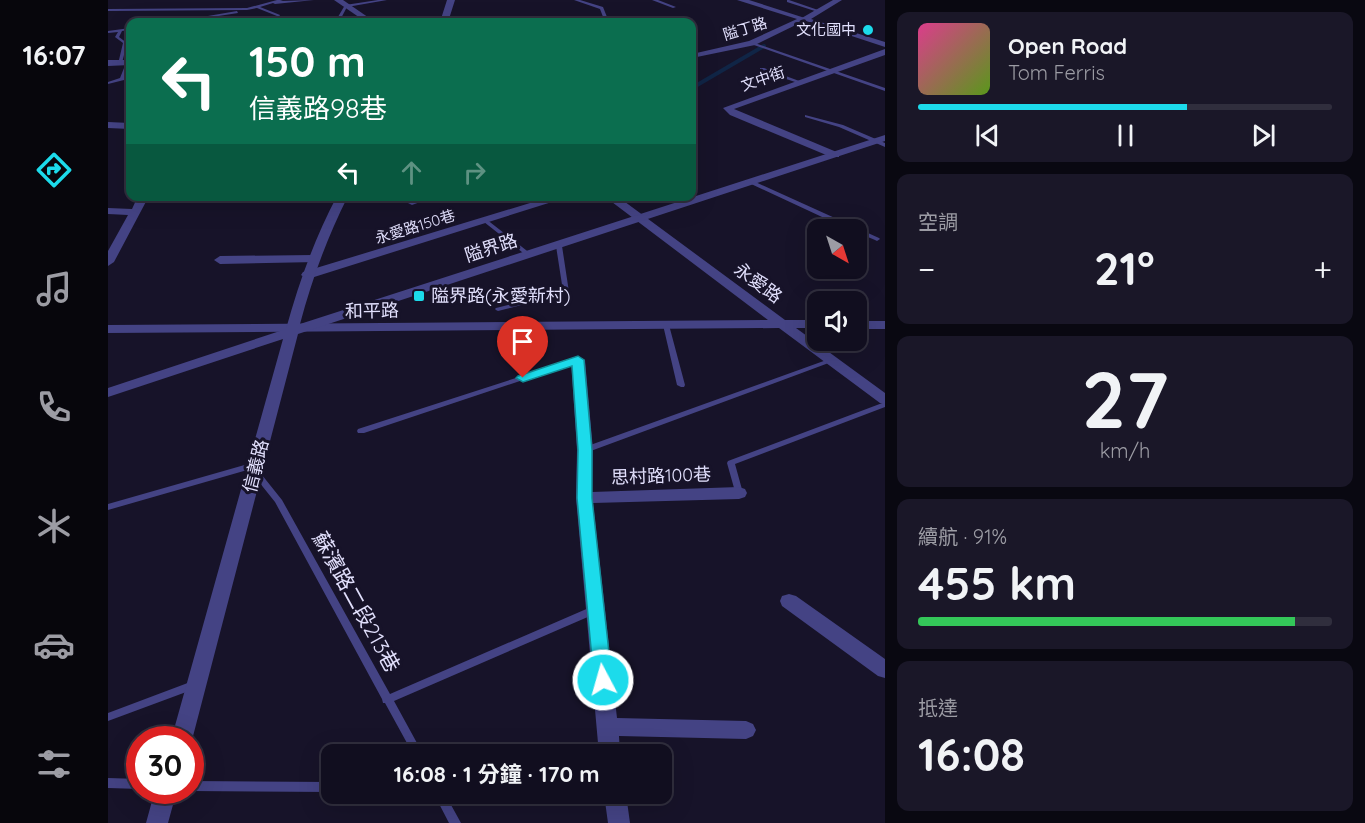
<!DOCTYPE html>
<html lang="zh-TW">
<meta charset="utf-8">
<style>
:root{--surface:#110e1f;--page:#1a1728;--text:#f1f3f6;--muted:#9c9ca4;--line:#302e3d;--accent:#1cdbeb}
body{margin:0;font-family:Quicksand,"Noto Sans TC",sans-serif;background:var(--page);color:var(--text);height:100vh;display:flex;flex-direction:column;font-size:22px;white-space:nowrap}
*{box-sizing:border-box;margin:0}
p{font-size:20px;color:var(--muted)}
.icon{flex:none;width:33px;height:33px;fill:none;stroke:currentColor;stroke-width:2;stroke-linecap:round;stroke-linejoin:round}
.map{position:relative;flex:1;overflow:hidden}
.drawer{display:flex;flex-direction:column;gap:12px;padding:12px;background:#090811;width:480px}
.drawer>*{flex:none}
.hud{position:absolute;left:18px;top:18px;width:570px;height:183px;border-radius:12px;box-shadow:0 6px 24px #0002,0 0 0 2px var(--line);background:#0b6e4f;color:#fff;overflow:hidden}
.needle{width:39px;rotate:141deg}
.fabs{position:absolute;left:699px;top:219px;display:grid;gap:12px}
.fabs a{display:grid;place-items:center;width:60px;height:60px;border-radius:12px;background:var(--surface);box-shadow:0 6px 24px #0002,0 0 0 2px var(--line);font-size:30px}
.speed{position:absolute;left:18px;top:726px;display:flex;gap:12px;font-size:30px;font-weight:700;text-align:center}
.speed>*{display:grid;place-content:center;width:78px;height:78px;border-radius:50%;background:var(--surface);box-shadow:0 6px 24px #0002,0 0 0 2px var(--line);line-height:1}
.speed .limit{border:9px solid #d22;background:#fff;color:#111}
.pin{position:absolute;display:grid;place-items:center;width:51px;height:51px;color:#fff;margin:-62px -26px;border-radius:50% 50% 50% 0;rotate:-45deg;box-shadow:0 0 6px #0007}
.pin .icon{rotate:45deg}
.me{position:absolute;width:66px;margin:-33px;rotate:354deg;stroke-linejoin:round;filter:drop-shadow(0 0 4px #0008)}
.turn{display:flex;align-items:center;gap:21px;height:126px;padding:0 24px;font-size:27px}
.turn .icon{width:78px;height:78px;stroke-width:2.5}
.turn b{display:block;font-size:42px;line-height:51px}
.lanes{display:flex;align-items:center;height:57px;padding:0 24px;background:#0003;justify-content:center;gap:30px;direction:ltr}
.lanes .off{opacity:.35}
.big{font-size:45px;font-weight:700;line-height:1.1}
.drawer .card{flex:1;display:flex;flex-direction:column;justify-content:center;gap:9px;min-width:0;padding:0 21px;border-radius:12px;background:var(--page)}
.drawer .dial{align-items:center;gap:0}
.dial b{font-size:78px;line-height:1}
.song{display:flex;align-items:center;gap:18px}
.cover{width:72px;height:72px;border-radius:9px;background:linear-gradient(135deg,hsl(330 70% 55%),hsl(90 70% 35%))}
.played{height:6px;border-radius:3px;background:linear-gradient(90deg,var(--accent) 65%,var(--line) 65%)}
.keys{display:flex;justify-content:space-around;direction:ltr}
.heat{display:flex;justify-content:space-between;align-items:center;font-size:33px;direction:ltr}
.charge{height:9px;border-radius:4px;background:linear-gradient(90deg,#34c759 91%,var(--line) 0)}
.trip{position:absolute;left:213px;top:744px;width:351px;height:60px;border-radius:12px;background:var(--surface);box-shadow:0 6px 24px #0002,0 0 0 2px var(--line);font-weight:700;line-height:60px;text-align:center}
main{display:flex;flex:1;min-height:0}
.tabs{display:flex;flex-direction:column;width:108px;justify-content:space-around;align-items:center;background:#07060c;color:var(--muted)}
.tabs .icon{width:42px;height:42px}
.tabs .selected{color:var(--accent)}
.tabs b{font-size:27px;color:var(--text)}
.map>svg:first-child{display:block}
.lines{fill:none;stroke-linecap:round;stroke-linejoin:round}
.stream{stroke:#102546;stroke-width:4}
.service{fill:#444384;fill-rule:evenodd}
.minor{fill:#444384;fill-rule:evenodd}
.tertiary{fill:#444384;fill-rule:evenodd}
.route{fill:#1cdbeb;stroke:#128e99;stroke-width:1.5}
.poi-dot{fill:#1cdbeb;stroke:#171329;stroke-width:2}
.labels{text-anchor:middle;stroke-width:6;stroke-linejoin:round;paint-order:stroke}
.far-street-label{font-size:15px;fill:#e1dffc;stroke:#171329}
.far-poi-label{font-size:15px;fill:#e1dffc;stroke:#171329;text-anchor:end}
.street-label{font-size:18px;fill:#e1dffc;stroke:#171329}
.poi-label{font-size:18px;fill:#e1dffc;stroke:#171329;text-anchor:start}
.near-street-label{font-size:21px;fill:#e1dffc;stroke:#171329}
</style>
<main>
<nav class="tabs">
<b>16:07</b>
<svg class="icon selected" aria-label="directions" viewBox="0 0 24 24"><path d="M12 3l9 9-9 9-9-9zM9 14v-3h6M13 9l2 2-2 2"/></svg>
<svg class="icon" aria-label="music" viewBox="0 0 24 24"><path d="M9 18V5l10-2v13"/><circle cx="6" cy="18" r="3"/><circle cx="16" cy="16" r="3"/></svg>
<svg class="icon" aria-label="phone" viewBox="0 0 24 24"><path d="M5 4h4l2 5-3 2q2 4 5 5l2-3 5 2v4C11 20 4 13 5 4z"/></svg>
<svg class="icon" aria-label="climate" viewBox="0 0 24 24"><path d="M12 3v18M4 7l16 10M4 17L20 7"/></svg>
<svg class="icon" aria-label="car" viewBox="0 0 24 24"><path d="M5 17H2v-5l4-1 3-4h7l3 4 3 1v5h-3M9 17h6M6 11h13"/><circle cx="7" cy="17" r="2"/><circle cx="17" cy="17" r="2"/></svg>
<svg class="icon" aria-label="filters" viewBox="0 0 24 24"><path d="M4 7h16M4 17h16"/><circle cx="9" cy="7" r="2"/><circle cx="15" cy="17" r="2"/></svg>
</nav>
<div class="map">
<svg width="777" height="823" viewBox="0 0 777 823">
<rect width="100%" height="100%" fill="#171329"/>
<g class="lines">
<path class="stream" d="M584,88l72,-42"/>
<path class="service" d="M169,0h6l-3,1 34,-1 -39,4 -2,-1 -13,4 20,8 -4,7h-4l5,-6 -20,-8 -10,2 -139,1v-2l139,-1z
M270,0h9l-40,7 -8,15h-4l10,-17z
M466,0h6l23,7 6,15h-4l-5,-13z
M544,0h6l18,7 -3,1z
M679,0h2l32,11 -3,1 -31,-10z
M129,11l1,2 -59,9h-6z
M22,28v2l-8,1 -3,6 8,6 -5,20 -4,1 5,-21 -8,-6 3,-5 -10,1v-2z
M644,42l133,46v3l-134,-47 -1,-1z
M20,62l2,1 -6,17 -16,4v-2l12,-4 6,-15z
M652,68h4l38,14 -4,1 -38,-13z
M697,115l38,10 42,18v4l-46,-20 -34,-10z
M643,180l128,58 1,1 -3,2 -2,-1 -19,-8v-2h-6l-101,-47v-2z
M378,219l45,35v2h-4l-43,-34 -1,-1z
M451,244l3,2 7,46 -1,1 -70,18 -2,-1 -1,-1 1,-1 67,-17 -7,-45z
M558,323l3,2 16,60 -1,2h-3l-4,-2 -14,-60z
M470,358l4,2 -2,1 -216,72h-6l-1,-2 1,-2z
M724,358l4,2 -2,1 -246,91 -3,1 -4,-3 1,-2z
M777,402v5l-150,57 8,29 -1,2h-6l-9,-32 1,-2z
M147,462l3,1 1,2 -1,2 -150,43v-6z
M147,469l3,1 24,30 108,194 201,-87 3,-1 3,1 2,3 -2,3 -203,88 29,53h-10l-28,-51h-2l-1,-4 -107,-197 -24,-30z
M85,681l4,1 1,3 -1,3 -89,33v-8z
M0,778l32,1v10l-32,-1z
M82,781l142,1v10l-142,-1 -1,-1h1z
M326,794h11l16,29h-12z"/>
<path class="minor" d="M226,0h9l32,22h-9z
M629,0h12l59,19 -53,26 -63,13v-4l57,-13 48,-22z
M777,49v6l-151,54 105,44v4h-8l-101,-42 -7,-7z
M0,60h22v5l-22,1z
M0,122l22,1v6l-22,-1z
M30,196h11l-35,66 -6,4v-15l20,-36 -20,-1v-6l24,1z
M310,196h18l-24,9 -6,-3z
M445,196h18l-260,82 -4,1 -6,-4 2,-3z
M496,196h13l168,124h33v8h-22l89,65v11l-5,-1 -101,-75 -671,5v-8l660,-5z
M205,255l6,4 -2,3 -97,2 -6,-4 6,-4z
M748,321h29v8h-29z
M470,356l7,4 8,90 -1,42 147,-5 6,2 2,4 -2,4 -6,2 -146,4 24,215 129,3 7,3 3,6 -3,6 -7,3 -127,-3 1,18h-21l-23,-256 1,-48 -6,-90z
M681,594l7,2 89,63v19l-7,-2 -96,-70 -2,-5 2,-5z
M496,794h22l4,29h-22z"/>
<path class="tertiary" d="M339,0h8l-7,22h-8z
M725,0h9l-31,19 74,23v5l-85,-28z
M777,135v6l-587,193 -106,406 -2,2v-2h-19l112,-401 -175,58v-9l178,-59c13,-47 28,-89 51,-133h11c-21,42 -36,83 -48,128z
M47,790h22l-9,33h-22z"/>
</g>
<path class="route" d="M470,356l6,4 8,90v48l20,182 -2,6 -7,2 -6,-2 -3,-6 -17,-182 1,-48 -6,-84 -49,16 -7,-4 2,-2z"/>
<g class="poi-dot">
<circle cx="760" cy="30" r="6"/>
<rect x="305" y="290" width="12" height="12" rx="3"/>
</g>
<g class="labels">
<g class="far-street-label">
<text transform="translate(637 29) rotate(-17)" y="5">隘丁路</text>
<text transform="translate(655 79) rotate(-19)" y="5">文中街</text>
<text transform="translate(307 227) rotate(-17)" y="5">永愛路150巷</text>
</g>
<g class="far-poi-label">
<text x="748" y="35">文化國中</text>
</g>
<g class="street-label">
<text transform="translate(383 248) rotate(-18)" y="6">隘界路</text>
<text transform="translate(650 283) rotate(36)" y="6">永愛路</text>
<text transform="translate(264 311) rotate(-1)" y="6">和平路</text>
<text transform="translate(148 466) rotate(-76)" y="6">信義路</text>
<text transform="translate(553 476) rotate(-2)" y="6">思村路100巷</text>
</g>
<g class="poi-label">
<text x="323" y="302">隘界路(永愛新村)</text>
</g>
<g class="near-street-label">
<text transform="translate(248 602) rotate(61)" y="7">蘇濱路二段213巷</text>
</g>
</g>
</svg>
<div class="fabs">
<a><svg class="needle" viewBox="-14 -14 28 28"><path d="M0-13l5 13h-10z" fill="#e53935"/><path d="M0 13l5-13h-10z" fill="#9c9ca4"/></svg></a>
<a><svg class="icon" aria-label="sound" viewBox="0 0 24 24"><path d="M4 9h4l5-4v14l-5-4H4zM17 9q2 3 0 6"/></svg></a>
</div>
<div class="speed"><div class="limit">30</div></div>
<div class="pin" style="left:415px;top:378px;background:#d93025"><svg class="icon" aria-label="arrive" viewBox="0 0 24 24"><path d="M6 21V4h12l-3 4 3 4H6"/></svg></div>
<svg class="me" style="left:495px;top:680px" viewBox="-20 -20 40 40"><circle r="17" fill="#1cdbeb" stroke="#fff" stroke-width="3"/><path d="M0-11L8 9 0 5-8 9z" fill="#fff"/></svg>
<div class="trip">16:08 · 1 分鐘 · 170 m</div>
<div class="hud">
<div class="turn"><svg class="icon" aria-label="left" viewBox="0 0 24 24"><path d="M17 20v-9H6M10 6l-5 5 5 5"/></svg><div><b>150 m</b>信義路98巷</div></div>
<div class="lanes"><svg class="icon" aria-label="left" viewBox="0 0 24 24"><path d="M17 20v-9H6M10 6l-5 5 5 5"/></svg><svg class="icon off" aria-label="ahead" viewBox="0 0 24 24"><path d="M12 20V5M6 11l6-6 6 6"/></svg><svg class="icon off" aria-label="right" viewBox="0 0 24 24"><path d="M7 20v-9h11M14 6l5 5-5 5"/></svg></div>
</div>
</div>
<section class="drawer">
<div class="card">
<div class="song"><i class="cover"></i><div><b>Open Road</b><p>Tom Ferris</p></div></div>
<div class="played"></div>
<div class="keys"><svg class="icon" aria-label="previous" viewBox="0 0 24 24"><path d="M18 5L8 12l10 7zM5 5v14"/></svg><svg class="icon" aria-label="pause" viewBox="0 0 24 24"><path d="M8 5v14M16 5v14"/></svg><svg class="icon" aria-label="next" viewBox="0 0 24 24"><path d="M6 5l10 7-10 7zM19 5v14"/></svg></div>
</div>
<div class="card"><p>空調</p>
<div class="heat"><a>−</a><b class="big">21°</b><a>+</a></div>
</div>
<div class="card dial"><b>27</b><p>km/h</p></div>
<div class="card"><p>續航 · 91%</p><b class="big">455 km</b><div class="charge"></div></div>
<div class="card"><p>抵達</p><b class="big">16:08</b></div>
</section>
</main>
